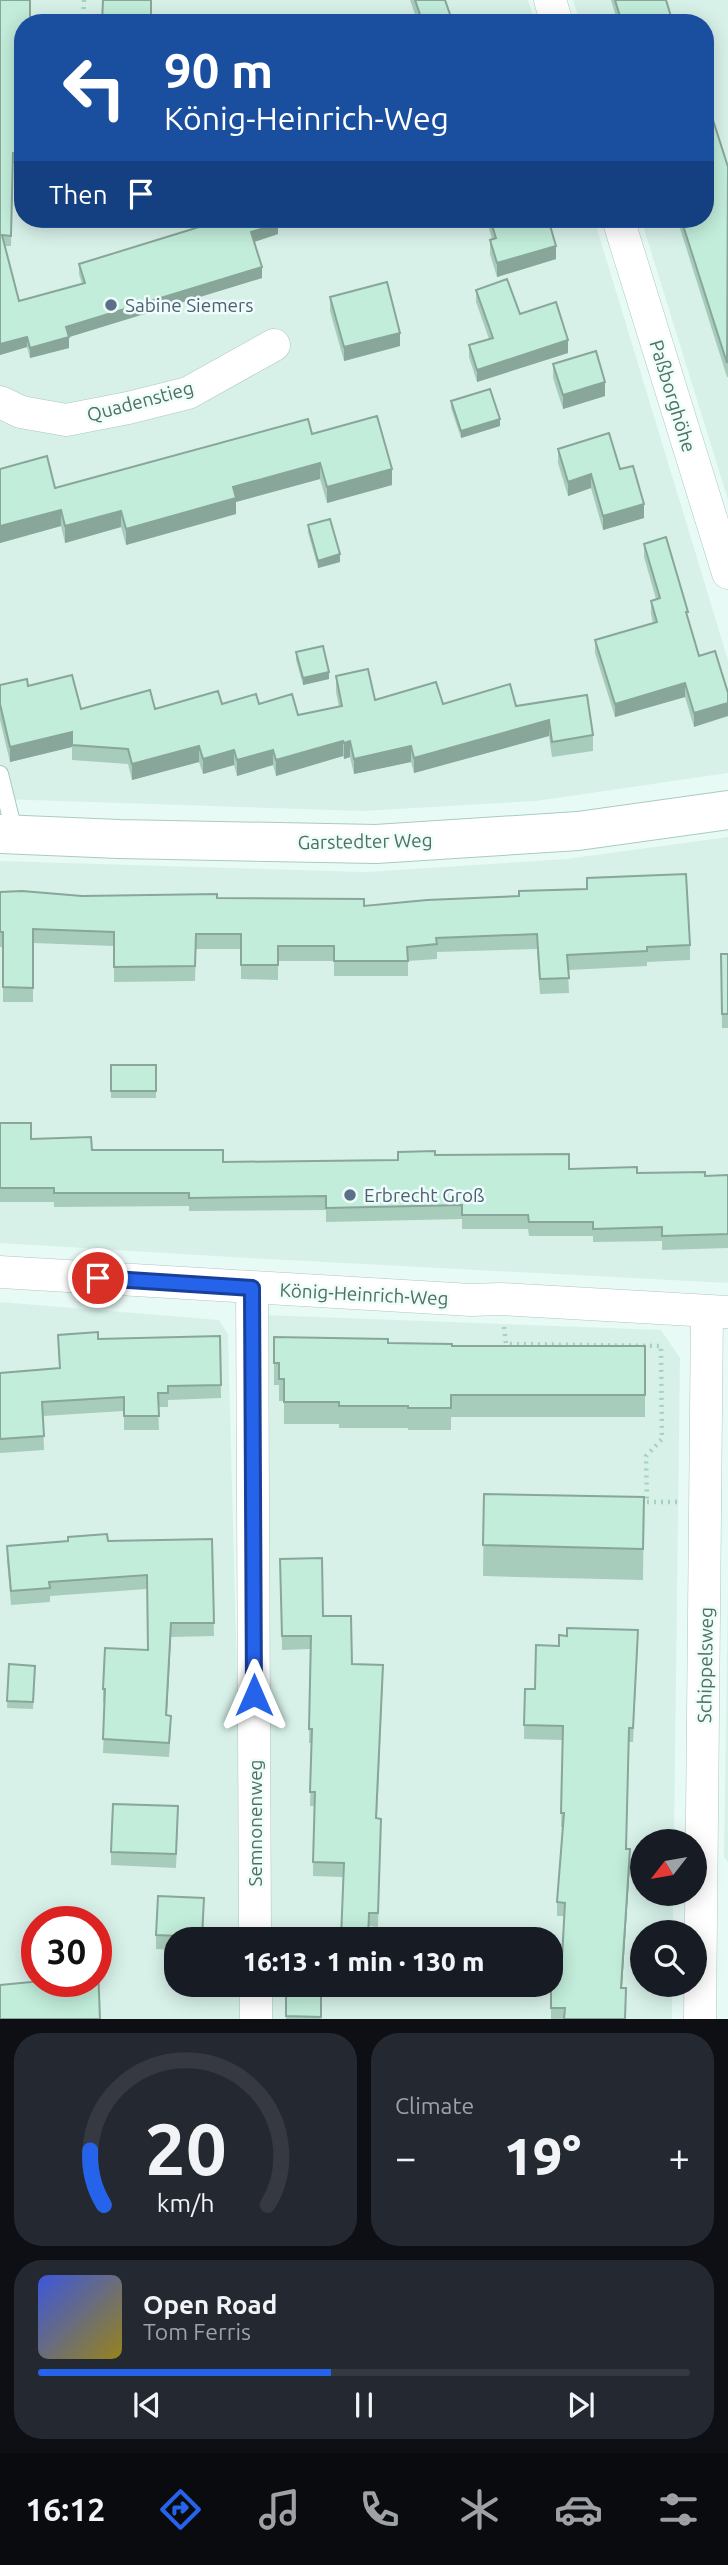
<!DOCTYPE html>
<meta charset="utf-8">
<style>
:root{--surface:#171b24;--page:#242831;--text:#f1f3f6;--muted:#9ea1a6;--line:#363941;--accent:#2563eb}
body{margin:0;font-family:Ubuntu,sans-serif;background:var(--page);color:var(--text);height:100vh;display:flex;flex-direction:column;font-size:26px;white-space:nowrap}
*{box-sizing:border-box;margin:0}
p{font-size:23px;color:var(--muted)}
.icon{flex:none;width:38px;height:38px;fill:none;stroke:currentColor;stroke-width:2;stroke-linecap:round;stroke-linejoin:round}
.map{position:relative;height:2019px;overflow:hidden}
.sheet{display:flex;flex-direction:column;gap:14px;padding:14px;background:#0d0f14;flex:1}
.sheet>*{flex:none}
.hud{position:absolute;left:14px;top:14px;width:700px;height:214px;border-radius:28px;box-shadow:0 4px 18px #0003;background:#1a4fa0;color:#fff;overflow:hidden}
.needle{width:46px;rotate:239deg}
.tools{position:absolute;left:630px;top:1829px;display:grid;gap:14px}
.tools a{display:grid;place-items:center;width:77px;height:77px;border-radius:50%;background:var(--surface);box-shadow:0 4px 18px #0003;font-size:35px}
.speed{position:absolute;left:21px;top:1906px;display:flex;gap:14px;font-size:35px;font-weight:700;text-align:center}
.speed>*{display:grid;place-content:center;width:91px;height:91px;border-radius:50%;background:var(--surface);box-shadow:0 4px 18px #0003;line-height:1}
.speed .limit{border:10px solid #d22;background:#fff;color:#111}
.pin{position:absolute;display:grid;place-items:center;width:60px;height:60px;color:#fff;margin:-30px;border:4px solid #fff;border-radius:50%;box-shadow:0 2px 7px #0007}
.me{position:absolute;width:77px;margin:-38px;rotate:0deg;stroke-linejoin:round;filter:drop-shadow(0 0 5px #0008)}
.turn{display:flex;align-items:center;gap:24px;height:147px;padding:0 35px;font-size:32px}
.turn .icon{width:91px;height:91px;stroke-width:2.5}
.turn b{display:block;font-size:49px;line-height:60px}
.then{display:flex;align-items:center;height:66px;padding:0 35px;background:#0003;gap:14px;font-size:26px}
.big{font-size:52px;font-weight:800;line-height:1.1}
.sheet .tile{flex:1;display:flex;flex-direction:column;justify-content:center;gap:10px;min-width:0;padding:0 24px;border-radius:28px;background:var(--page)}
.sheet .dial{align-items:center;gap:0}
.dial svg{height:182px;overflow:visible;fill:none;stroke:var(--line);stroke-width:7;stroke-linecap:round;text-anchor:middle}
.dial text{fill:var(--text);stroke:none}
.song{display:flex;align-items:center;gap:21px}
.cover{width:84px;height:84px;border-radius:10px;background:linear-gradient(135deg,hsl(230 70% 55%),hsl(50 70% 35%))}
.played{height:7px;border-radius:4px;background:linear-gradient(90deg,var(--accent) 45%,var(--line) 45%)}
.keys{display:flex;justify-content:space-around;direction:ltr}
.heat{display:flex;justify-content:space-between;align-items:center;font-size:38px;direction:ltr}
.sheet .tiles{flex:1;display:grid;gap:14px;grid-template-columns:1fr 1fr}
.tile:last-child{grid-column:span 2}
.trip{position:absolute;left:164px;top:1927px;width:399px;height:70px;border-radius:28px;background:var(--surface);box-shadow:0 4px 18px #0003;font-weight:800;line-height:70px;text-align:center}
.dock{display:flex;height:112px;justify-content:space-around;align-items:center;background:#090b0e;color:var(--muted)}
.dock .icon{width:49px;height:49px}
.dock .on{color:var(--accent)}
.dock b{font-size:32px;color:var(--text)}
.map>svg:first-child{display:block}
.residential{fill:#d7f1e9;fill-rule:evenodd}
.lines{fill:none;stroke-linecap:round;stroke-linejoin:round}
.lane-casing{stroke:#acc8bd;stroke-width:18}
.street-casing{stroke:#acc8bd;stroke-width:33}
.secondary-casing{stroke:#aacbbe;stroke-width:40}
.path{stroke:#a5d2bd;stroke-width:4.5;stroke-dasharray:2 5;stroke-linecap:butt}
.lane{stroke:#fff;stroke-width:16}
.street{stroke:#fff;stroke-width:32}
.secondary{stroke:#fff;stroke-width:38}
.wall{fill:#a7ccbb}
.shaded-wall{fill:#88a699}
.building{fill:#c2edda;stroke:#88a699;stroke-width:2}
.route-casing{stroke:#184099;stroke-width:18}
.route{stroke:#2563eb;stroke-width:12}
.service-dot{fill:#5c6f8a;stroke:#eefdf9;stroke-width:2.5}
.labels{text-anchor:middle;stroke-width:5;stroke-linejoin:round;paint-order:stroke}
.service-label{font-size:19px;fill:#4e5e75;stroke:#eefdf9;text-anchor:start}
.street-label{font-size:19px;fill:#4e7160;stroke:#eefdf9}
</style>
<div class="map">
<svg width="728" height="2019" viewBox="0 0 728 2019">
<rect width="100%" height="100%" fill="#e8faf6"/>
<path class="residential" d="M0,0h528l7,23h-512v196h571l134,441v113l-192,28 -173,10 -363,-12z
M573,0h155v500l-87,-281h64v-196h-125z
M728,837v446l-480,-25 -248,-15v-382l366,11 200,-13z
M0,1302l219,18 9,14 16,605h-67v45l69,1 1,34h-247zM37,1922h59v59h-59z
M264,1315l397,15 19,28 -6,483h-32v53h31v38h-31v52l30,1v34h-403v-34l282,-1v-45h-282z
M728,1589v273l-4,-4z"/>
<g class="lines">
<g class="lane-casing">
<path id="lane" d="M0,774l15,61"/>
</g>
<g class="street-casing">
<path id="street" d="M550,0l7,23
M618,219l110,354
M0,402l21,10 45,8 62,-12 60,-15 86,-48
M0,1272l471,28 30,-1 227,13
M252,1288l3,651
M256,1984v35
M700,2019l7,-708"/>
</g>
<g class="secondary-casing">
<path id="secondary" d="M0,834l119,5 257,5 202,-13 150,-21"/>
</g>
<path class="path" d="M83,23l1,-23
M504,1327l2,17 155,2 1,93 -16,17 1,46
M647,1502h30"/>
<use href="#lane" class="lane"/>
<use href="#street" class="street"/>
<use href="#secondary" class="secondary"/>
</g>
<path class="wall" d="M0,0l23,23v141l-10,-1 -2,83h-7l15,55 63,-17 -3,-10v-10l199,-30 -24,8 8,36 -193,59v11l-39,10 -3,-11 -27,8z
M410,0h35l8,23h-35z
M611,0h55l7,23h-55z
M728,167v210h-1l-50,-158h28z
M489,219h63v14l4,26 -59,18 -7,-23v-14l2,-1 -3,-11z
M476,290l44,24 48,39 -91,29 -8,-25v-12l20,-6 -13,-37z
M330,297l70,49 -56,15 -14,-50z
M553,364l52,32 -42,13 -10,-31z
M451,401l49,25 -39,12 -10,-30z
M312,434l80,51 -65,18 -7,-24 -84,23v12l-110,31 -5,-18 -56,16 -4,-17 -61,17v-74l55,19z
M558,449l62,20 24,49 -41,12 -12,-42 -23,8 -10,-33z
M308,525l32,37 -22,6 -10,-36z
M644,544l44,75 11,37 -5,71 -9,-30 -70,20 -20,-64v-13l58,-17 -2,-9v-13l5,-2 -12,-42z
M296,652l33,27 -26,6 -7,-25z
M336,676l39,24 68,4 73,2 77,29v16l-41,6 -3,-21 -135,37 -3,-11 -57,12 -4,-17 -6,2 -1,-3 -67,20 -3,-11 -36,11 -3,-11 -31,9 -4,-12 -67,18 -4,-16 -56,-4v-13l-62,15 -10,-42v-35l28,1 53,23h74l67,-5h37l39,11 41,-8 -3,-15z
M0,892l82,4 135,2 147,8 326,39v15l-43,2v4l-79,4 1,23 -29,1 -3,-45 -100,3v7l-29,2v15h-74v-15h-56v19l-37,-1v-30h-45l-1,32 -81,1v-36l-81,-3v59h-30v-55h-3z
M721,954h7v74h-6z
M111,1065h45v33h-45z
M0,1123l31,16 61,11 131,12 175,-2 37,-5 134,14 68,4 68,3 23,-1v73l-66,2v-9l-69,1v-6h-64l-1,-7h-66v-10l-136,3v-12l-137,1v-5l-135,1v-5h-54z
M58,1335l40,4 122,-3 1,62 -53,2v7h-10l1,23h-35v-19l-81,5 1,34 -44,3v-80l59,-5z
M274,1337l178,9h193v71h-194v13h-43v-2h-69v-4h-55v-23h-5v-16h-5z
M484,1494l160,3 -1,83 -160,-4z
M212,1539l2,97 -43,1 -4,78 4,14 -2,28 -66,-4 2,-50h-2v-14l45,-39 -1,-61 -97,7v6l-39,3 -4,-45v-14l101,-5z
M280,1559l43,57 29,48 31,14 -6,140 4,1 -3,108 -9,-1 -26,-49 -30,-1 1,-70h-4l2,-63h-3l1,-94 -28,1z
M638,1644l-5,98h-4l-3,107 4,14 -8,125 3,31h-74v-11l10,-32 3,-60h-7v-14l6,-75h-2l2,-87 -39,-1 1,-50h10l24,-43z
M9,1664l26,2 -2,43 -26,-1z
M178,1820l-2,48 -65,-3v-13z
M204,1912l-1,27h-26v11l-21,-1v-14z
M286,1984h35v35h-35z"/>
<path class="shaded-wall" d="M278,224v10l-27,9v-11z
M556,246v13l-59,18v-14z
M262,267v11l-196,60v-11z
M400,333v13l-56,15v-14z
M27,337v10l-27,8v-11z
M69,337v11l-39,10v-10z
M568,340v13l-91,29v-12z
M605,382v14l-42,13v-14z
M500,419v7l-39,12v-7z
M320,463v16l-84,23v12l-110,31v-16l107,-42z
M392,469v16l-65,18v-16z
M591,474v14l-23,8v-14z
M644,504v14l-41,12v-14z
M61,510v16l-61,17v-17z
M121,511v16l-56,16v-17z
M340,554v8l-22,6v-7z
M329,672v7l-26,6v-7z
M685,683v14l-70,20v-13z
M728,703v13l-34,11v-14z
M549,720v16l-135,37v-15z
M72,732v15l-62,15v-15z
M343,741v15l-67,20v-16z
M350,741v16l-6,2v-16z
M199,746v16l-67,18v-16z
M411,746v16l-57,12v-15z
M234,750v15l-31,9v-15z
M273,750v15l-36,11v-16z
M171,1623v14l-5,92v-14z
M630,1849v14l-9,139v-14z"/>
<path class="building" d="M0,0h30v23h-7v130h-10l-2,83 -9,-1 17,66 66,-18 -6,-19 146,-45h52l1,5 -27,8 11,35 -196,60 3,10 -39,11 -3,-11 -27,7z
M103,0h48v23h-49z
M415,0h30l8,23h-30z
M615,0h51l7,23h-51z
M713,120l15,47 -1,196 -46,-144h24v-96z
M490,219h62v2l-3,1 7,24 -59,17 -7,-23 6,-2z
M507,279l13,35 36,-12 12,38 -91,30 -8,-25 24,-7 -17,-48z
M387,282l13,51 -56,14 -14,-50z
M596,351l9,31 -42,13 -10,-31z
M490,389l10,30 -39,12 -10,-30z
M377,416l15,53 -65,18 -7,-24 -87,24 3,11 -110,31 -5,-18 -56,15 -4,-16 -61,16v-57l47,-13 8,32 253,-69 4,15z
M609,433l11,36 13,-3 11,38 -41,12 -12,-42 -23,8 -10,-33z
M330,519l10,35 -22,7 -10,-36z
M666,537l22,75h-2l13,44 16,-5 13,42v10l-34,10 -9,-30 -70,21 -20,-64 62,-18 -6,-21 9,-3 -16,-54z
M323,646l6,26 -26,6 -7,-26z
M368,669l7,31 61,-18 7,22 67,-20 6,22 71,-11 6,40 -41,7 -3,-22 -135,38 -3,-12 -57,13 -4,-18 -6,2 -1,-2 -67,19 -3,-10 -36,10 -3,-10 -31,9 -4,-13 -67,18 -4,-15 -56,-4v-13l-62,15 -10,-43v-19l27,-6 1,7 44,-11 9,34 69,-19 5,19 63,-18 4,13 34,-10 3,10 33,-10 6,21 44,-9 -6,-30z
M686,874l4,71 -43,2v4l-80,4 2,23 -29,1 -3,-45 -101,4 1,6 -30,3 1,14h-74v-15h-56v19h-37v-31h-45l-1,32 -81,1v-35l-81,-3v59l-30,-1v-55h-3v-40l22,-1 60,5 135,-2v4l147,1v7l63,-6 92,-4v-5l68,-2v-11z
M721,954h7v60h-6z
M111,1065h45v26h-45z
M0,1123h31v16l60,-2 1,13h131v12l175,-2v-8l37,-1v4l134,-1v15l68,-2v6l68,-1v4l23,-1v59l-66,2v-9l-69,2v-7h-64l-1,-7h-66v-10l-136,3v-12l-137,2v-5h-135v-5h-54z
M98,1332v7l122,-3 1,49 -53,1v7h-10l1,23h-35v-19l-82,5 2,34 -44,3v-66l60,-5 -2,-33z
M274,1337l114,2v4l64,1v2h193v49h-194v13h-43v-2h-69v-4h-55v-23h-5v-16h-5z
M484,1494l160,3 -1,52 -160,-4z
M107,1534l1,7 104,-2 2,84h-43l-5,92 5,1 -2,27 -66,-4 2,-50h-2l2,-41 43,2 -1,-75 -98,7 1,6 -39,3 -4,-45 61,-5v-4z
M322,1558l1,58h28l1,48 31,1 -7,153 5,1 -3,94h-9l-1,26h-27l3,-76 -31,-1 2,-70h-5l2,-63h-3l2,-93h-29l-2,-77z
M567,1628l71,2 -5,98h-4l-3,121h4l-9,139h5l-1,31h-61l1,-11h-14v-33l10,1 4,-73 -8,-1 7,-89h-3l2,-87 -39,-1 1,-36h10l1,-44 23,1v-11l8,1z
M9,1664l26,2 -2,36 -26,-1z
M113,1804l65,2 -2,48 -65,-2z
M158,1896l46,2 -2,39 -46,-2z
M96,1966h2l2,53h-100v-34l42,-4h54z
M286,1984h35v33l-35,-1z"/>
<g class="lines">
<g class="route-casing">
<path id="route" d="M98,1278l154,10 2,407"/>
</g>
<use href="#route" class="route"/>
</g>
<g class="service-dot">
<circle cx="111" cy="305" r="7"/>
<circle cx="350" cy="1195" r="7"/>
</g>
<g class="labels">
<g class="service-label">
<text x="125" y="312">Sabine Siemers</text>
<text x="364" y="1202">Erbrecht Groß</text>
</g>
<g class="street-label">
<text transform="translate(673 396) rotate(73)" y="7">Paßborghöhe</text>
<text transform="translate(140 401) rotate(-15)" y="7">Quadenstieg</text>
<text transform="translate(365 841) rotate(-1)" y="7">Garstedter Weg</text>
<text transform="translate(364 1294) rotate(3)" y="7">König-Heinrich-Weg</text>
<text transform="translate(705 1665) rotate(-89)" y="7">Schippelsweg</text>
<text transform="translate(255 1823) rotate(-90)" y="7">Semnonenweg</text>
</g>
</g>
</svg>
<div class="tools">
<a><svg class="needle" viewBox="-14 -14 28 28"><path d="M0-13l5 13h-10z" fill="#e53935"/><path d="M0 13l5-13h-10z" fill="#9ea1a6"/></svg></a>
<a><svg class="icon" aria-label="search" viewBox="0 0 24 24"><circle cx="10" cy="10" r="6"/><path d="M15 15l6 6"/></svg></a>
</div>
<div class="speed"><div class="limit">30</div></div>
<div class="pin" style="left:98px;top:1278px;background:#d93025"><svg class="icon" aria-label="arrive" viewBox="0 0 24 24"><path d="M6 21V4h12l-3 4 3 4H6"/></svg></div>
<svg class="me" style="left:254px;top:1695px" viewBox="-20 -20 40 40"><path d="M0-17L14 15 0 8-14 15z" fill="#2563eb" stroke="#fff" stroke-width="4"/></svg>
<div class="trip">16:13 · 1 min · 130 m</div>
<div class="hud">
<div class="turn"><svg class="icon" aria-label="left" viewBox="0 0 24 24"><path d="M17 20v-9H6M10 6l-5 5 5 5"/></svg><div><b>90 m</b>König-Heinrich-Weg</div></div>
<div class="then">Then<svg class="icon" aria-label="arrive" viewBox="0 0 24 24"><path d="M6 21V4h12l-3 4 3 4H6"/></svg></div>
</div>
</div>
<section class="sheet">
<div class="tiles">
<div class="tile dial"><svg viewBox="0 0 100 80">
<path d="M14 69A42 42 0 1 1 86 69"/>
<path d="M14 69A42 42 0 0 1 8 45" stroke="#2563eb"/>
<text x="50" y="56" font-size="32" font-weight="700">20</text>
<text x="50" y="72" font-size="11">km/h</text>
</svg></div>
<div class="tile"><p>Climate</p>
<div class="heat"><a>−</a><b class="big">19°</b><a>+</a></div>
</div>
<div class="tile">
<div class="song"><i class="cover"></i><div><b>Open Road</b><p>Tom Ferris</p></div></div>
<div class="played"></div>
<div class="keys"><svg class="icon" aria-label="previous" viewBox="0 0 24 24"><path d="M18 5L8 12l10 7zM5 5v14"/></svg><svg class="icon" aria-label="pause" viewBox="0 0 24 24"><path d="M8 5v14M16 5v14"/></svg><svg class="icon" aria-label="next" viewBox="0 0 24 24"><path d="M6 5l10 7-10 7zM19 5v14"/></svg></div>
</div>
</div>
</section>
<nav class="dock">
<b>16:12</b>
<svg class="icon on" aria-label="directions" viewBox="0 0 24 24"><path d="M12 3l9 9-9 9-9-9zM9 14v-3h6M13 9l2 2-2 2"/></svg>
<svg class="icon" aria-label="music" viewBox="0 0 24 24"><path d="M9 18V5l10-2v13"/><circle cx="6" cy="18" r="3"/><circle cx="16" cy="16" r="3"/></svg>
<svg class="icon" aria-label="phone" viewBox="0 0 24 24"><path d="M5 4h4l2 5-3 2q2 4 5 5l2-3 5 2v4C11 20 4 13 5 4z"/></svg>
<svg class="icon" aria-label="climate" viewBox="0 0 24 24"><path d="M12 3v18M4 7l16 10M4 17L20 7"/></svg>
<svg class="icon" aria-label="car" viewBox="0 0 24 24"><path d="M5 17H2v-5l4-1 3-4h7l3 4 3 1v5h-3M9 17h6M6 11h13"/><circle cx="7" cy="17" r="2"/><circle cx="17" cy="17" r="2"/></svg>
<svg class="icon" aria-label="filters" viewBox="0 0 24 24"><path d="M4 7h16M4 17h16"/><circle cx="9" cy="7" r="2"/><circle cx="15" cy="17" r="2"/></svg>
</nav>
